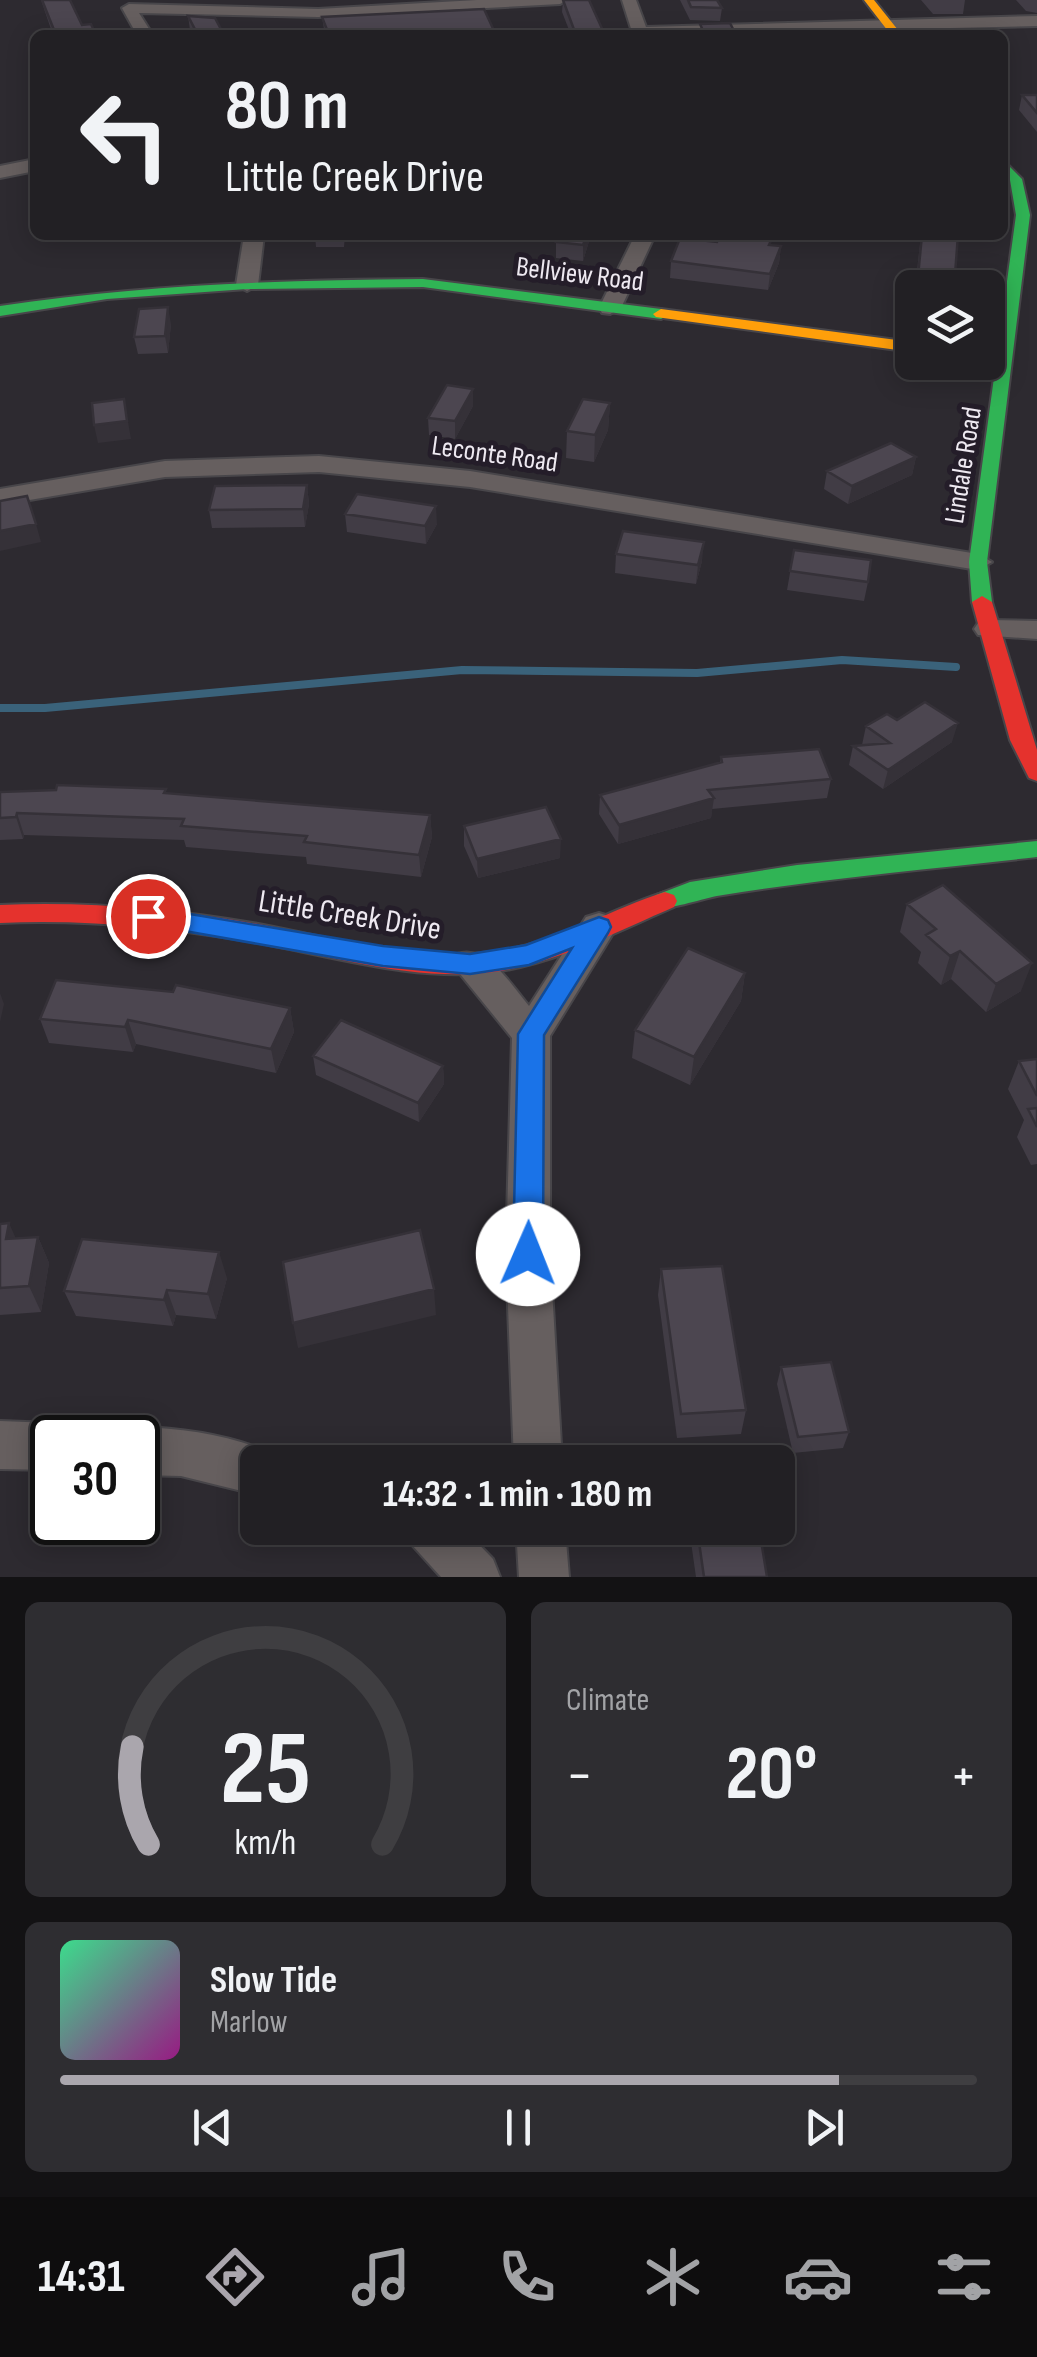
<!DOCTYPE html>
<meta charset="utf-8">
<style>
:root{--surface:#222024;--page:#2e2d31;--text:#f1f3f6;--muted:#a2a3a6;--line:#3f3e41;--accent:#aaa6ad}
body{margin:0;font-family:"Sofia Sans Condensed",sans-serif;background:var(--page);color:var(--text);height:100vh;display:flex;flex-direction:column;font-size:38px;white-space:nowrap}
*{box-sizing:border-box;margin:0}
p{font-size:32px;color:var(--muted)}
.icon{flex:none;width:55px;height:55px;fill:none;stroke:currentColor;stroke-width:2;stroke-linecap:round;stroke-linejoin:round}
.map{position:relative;height:1577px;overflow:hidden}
.side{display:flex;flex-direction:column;gap:25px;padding:25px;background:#131214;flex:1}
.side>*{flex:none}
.banner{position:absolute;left:30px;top:30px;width:978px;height:210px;border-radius:15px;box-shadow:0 5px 25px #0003,0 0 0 2px var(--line);background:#222024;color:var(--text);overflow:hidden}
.buttons{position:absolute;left:895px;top:270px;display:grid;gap:20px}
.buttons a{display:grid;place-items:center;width:110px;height:110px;border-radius:15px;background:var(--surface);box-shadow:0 5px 25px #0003,0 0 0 2px var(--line);font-size:50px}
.speed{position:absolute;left:30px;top:1415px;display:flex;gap:20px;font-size:50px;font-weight:700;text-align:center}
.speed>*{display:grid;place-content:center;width:130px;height:130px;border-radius:50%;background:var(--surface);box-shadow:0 5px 25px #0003,0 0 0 2px var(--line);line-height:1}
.speed .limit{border:5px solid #111;border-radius:15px;background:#fff;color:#111}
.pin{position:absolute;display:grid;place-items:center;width:85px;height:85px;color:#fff;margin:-42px;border:5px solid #fff;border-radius:50%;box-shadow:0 2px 10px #0007}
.me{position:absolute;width:110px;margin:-55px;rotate:1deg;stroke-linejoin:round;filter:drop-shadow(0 0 8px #0008)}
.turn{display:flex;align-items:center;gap:35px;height:210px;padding:0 30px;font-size:45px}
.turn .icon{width:130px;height:130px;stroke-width:2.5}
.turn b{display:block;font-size:70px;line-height:85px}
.big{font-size:75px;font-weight:700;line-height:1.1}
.side .tile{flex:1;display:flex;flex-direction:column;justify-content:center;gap:15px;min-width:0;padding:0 35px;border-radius:15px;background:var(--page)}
.side .dial{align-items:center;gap:0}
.dial svg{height:260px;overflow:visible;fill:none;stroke:var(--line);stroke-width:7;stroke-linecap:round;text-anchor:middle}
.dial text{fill:var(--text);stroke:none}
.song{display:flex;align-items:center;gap:30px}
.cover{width:120px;height:120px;border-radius:15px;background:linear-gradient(135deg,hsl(150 70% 55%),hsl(310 70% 35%))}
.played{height:10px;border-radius:5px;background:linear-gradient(90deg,var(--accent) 85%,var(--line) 85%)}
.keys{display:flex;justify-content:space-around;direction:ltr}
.heat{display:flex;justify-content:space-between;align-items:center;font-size:55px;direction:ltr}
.side .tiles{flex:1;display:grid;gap:25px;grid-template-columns:1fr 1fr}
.tile:last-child{grid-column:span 2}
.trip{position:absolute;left:240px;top:1445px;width:555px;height:100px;border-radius:15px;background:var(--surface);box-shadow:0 5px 25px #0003,0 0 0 2px var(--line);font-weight:700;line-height:100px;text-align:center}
.tabs{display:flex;height:160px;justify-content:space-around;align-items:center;background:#0e0d0e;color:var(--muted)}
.tabs .icon{width:70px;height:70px}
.tabs .active{color:var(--accent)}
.tabs b{font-size:45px;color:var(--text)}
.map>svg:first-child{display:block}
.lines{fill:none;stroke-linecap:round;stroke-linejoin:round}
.stream{stroke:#3a627a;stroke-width:8}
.street-casing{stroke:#48464a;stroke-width:4}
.fast-casing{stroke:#48464a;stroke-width:4}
.slow-casing{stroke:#48464a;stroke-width:4}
.jam-casing{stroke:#48464a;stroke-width:4}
.street{fill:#665f5f;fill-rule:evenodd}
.fast{fill:#30b455;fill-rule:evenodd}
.slow{fill:#ff9f0a;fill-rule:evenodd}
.jam{fill:#e5322d;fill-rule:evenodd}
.wall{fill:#413c45}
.shaded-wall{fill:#353138}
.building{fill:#4c4650;stroke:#353138;stroke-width:2.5}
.route{fill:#1a73e8;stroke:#114b97;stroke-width:2.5}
.labels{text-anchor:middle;stroke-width:10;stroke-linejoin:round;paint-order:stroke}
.far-street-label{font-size:28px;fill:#eee9f1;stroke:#241d29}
.street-label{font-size:32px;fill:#eee9f1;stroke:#241d29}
</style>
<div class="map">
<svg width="1037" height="1577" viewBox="0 0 1037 1577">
<rect width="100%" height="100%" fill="#2d2a30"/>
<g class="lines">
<path class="stream" d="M0,708h45l417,-38 235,3 145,-13 114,7"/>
<g class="street-casing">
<path id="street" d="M477,0h90l-7,4 -242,13 -179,-4 14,22h-16l-15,-27 7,-4 189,5z
M622,0h14l10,27 391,-11v10l-404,9z
M35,159v12l-35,7v-12z
M244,235h20l-6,50 -11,6 -11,-6z
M635,235h20l-34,73 -11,6 -8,-1 -3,-5z
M319,456l151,15 508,83 14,8 -14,8 -508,-83 -151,-15 -154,5 -165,28v-16l165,-28z
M988,620l49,1v18l-59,-4 -4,-6 4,-6z
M599,913l13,4 5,10 -67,109v218l12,208h-48l-8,-208 6,-216 -60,-74 5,-10c31,-10 53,30 72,52l57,-89z
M0,1421l52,2 17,7 3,8h-20v32l-52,-1z
M138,1427c47,1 94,9 137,27l3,8h-20v33l-77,-19 -43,-1v-37h-18z
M404,1528h59l30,31 7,18h-59l-29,-32z
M516,1528h49l4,49h-50z"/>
</g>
<g class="fast-casing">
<path id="fast" d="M1002,159l20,20 8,36 -43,347 5,40 -10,6 -10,-6 -3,-40 47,-347 -6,-35 -8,-9z
M423,279l238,30 8,5 -8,5 -238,-32 -176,2 -140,10 -107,17v-10c141,-21 280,-26 423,-27z
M1037,841v16c-105,12 -210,21 -314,38 -17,2 -54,16 -67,12l-3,-6 3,-6 34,-13 107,-17z"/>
</g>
<g class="slow-casing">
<path id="slow" d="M864,0h10l28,35h-11z
M661,309l251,33v10l-256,-35 -3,-3z"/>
</g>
<g class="jam-casing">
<path id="jam" d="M982,596l10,6 45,148v31l-8,-3 -19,-38 -38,-138z
M665,892l9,3 3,6 -3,6c-58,25 -117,56 -180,65 -78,10 -159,-15 -235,-29 -86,-15 -172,-24 -259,-20v-18c87,-4 172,4 258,19 76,14 157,38 234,28 62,-7 115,-42 173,-60z"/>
</g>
<use href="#street" class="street"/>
<use href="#fast" class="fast"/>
<use href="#slow" class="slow"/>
<use href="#jam" class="jam"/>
</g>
<path class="wall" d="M41,0l41,25 14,10h-43z
M563,0l42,35h-34l-9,-23z
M680,0h37l5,8 -2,13 -30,-1z
M921,0h44l-2,14h-30z
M1016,0h21v13l-11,-2z
M188,16l36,19h-31l-3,-5z
M322,17l174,18h-171z
M1022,95h15v37l-18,-22z
M315,235h30l-1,12h-28z
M591,235l-8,26 -27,-3v-16z
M921,235h37l-4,53h-39z
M717,242l64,4 -2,17 -11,27 -98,-12 1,-17z
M171,324l-3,29 -30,1 -4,-17z
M610,403l-2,27 -14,32 -28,-4 1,-27z
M473,406l-18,33 -26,-4 -1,-17z
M916,457l-4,18 -64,29 -24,-15 3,-18z
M307,485l2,19 -4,23 -93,1 -3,-18z
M345,514l92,10 -11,20 -79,-12z
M794,550l74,32 -4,19 -77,-11z
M616,554l86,7 -6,23 -81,-11z
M897,720l55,22 -69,47 -34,-24 4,-19 9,-1 4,-19z
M721,757l110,22 -4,19 -115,11 -1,9 -93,26 -19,-30 1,-19 120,-33z
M166,789v4l264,22 2,22 -11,40 -114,-13 -1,-7 -120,-10 -2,-7 -160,-5 -1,4 -23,1v-48z
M464,826l96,32 -82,20 -14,-32z
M907,904l114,87 -35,21 -35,-33 -10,6 -23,-22 3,-11 -21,-20z
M745,973l-4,28 -51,84 -58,-27 3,-28z
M290,1008l4,24 -18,41 -140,-29 -3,8 -84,-9 -9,-24z
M313,1056l130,10 1,18 -25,38 -103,-47z
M1037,1059v105l-6,1 -14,-28 7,-17 -16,-31 11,-28z
M0,1224l16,15 22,-2 11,26 -8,49 -41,3z
M661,1269l85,141 -5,24 -64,4 -19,-143z
M227,1278l-11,41 -40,-4 -3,11 -97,-10 -12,-25z
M781,1367l68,65 -6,16 -50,5 -16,-69z
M689,1528h70l8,49h-71z"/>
<path class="shaded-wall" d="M587,235h4l-8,26v-16z
M781,246l-2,17 -11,27 2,-16z
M168,307l3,17 -3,29 -3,-17z
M473,389v17l-18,33v-18z
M124,399l7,40 -33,4 -4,-18z
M610,403l-2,27 -14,32 1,-27z
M916,457l-4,18 -64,29 4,-18z
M307,485l2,19 -4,23 -2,-18z
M436,506l1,18 -11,20 -1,-18z
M36,524l5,18 -41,9v-20z
M704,542l-2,19 -6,23 2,-19z
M958,723l-6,19 -69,47 5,-19z
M714,798l-3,20 -93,26 1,-19z
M17,813l7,22 -1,4 -7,-22z
M430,815l2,22 -11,40 -2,-22z
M561,839l-1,19 -82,20 -1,-19z
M960,951l-9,28 -10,6 9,-29z
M1032,963l-11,28 -35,21 10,-28z
M745,973l-4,28 -51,84 4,-28z
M0,993l4,11 -4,18z
M290,1008l4,24 -18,41 -5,-24z
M128,1020l8,24 -3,8 -8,-25z
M443,1066l1,18 -25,38 -1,-19z
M9,1223l12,27 -15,-11z
M38,1237l11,26 -8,49 -12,-26z
M219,1252l8,26 -11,41 -8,-25z
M434,1289l2,26 -138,33 -5,-25z
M167,1290l9,25 -3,11 -9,-26z"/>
<path class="building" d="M42,0h28l12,25 9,-1 5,11h-40z
M563,0h26l16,35h-29z
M688,0h29l5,8 -31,-1z
M484,9l12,26h-167l-7,-18z
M188,16l27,2 9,17h-26z
M730,23l6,12h-31l-5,-11z
M864,31l3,4h-27l-2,-3z
M1022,95h15v18z
M559,235h28l-4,10 -27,-3z
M721,235l52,1 -4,9 12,1 -11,28 -99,-13 9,-23 37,4z
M922,235h36l-4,53 -37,-1z
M168,307l-3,29 -31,1 5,-28z
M447,385l26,4 -18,32 -27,-3z
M124,399l3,22 -33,4 -2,-22z
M583,399l27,4 -15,32 -28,-4z
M891,443l25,14 -64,29 -25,-15z
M307,485l-4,24 -94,1 6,-24z
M357,494l79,12 -11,20 -80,-12z
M27,496l9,28 -36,7v-30z
M623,531l81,11 -6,23 -82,-11z
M794,550l77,10 -3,22 -78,-11z
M925,702l33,21 -70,47 -35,-24 37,-3 -24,-17 21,-12 10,6z
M819,749l12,30 -123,11 6,8 -95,27 -19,-30 122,-33 -1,-5z
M57,785l109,4 -2,4 266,22 -11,40 -115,-13 3,-6 -126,-10 3,-7 -167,-6 -1,4 -16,1v-26l56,-2z
M546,807l15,32 -84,20 -13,-33z
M943,885l89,78 -36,21 -36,-33 -10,5 -24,-21 10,-6 -29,-25z
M688,948l57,25 -51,84 -59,-27z
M56,980l117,12 3,-7 114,23 -19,41 -143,-29 -3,7 -85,-8z
M341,1020l102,46 -25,37 -105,-47z
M1037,1059v37l-18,-35z
M1037,1108v19l-9,-18z
M9,1223l-3,16 32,-2 -9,49 -29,2v-64z
M420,1230l14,59 -141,34 -10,-61z
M82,1239l137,13 -11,42 -41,-4 -3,10 -100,-9z
M722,1266l24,144 -65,4 -20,-145z
M831,1362l18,70 -51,5 -17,-70z
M697,1528h62l8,49h-63z"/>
<path class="route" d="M148,907l235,39 87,8 56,-9 73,-28 9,3 3,7 -3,6 -64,102 -1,219 -5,10 -10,4 -11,-4 -4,-10 5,-220 54,-86 -43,17 -59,9 -87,-8 -244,-43 -3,-7z"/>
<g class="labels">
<g class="far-street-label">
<text transform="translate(580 273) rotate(7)" y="10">Bellview Road</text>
<text transform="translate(495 453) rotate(8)" y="10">Leconte Road</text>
<text transform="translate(962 465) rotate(-81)" y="10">Lindale Road</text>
</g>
<g class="street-label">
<text transform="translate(350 914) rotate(9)" y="11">Little Creek Drive</text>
</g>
</g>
</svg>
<div class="buttons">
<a><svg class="icon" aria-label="layers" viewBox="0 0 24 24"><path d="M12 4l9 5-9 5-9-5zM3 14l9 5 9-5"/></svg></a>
</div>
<div class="speed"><div class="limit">30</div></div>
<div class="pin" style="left:148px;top:916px;background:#d93025"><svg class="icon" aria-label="arrive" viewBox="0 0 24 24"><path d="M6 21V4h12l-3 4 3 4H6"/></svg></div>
<svg class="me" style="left:528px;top:1254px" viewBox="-20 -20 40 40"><circle r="19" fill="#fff"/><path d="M0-13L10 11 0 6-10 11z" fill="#1a73e8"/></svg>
<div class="trip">14:32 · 1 min · 180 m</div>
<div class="banner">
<div class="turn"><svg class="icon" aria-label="left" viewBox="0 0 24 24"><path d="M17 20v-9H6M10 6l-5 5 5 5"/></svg><div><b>80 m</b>Little Creek Drive</div></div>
</div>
</div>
<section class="side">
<div class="tiles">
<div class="tile dial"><svg viewBox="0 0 100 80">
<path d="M14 69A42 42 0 1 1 86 69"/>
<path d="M14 69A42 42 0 0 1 9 39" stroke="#aaa6ad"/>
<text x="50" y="56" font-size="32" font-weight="700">25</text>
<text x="50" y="72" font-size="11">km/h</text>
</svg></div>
<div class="tile"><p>Climate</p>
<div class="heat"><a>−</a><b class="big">20°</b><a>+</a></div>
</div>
<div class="tile">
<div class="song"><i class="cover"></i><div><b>Slow Tide</b><p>Marlow</p></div></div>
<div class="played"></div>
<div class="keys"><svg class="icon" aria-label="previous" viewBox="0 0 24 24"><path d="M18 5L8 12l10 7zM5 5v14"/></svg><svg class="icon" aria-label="pause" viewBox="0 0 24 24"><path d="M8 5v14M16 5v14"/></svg><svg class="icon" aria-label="next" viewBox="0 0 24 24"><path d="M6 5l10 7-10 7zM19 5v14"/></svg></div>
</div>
</div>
</section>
<nav class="tabs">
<b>14:31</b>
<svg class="icon active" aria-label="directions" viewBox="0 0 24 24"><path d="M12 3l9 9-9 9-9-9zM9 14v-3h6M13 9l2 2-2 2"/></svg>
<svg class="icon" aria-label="music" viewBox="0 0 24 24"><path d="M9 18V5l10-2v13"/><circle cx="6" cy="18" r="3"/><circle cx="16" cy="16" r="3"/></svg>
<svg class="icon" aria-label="phone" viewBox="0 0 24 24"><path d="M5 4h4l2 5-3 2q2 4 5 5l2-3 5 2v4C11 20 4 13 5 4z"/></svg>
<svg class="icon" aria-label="climate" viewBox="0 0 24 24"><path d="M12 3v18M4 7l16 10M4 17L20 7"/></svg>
<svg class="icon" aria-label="car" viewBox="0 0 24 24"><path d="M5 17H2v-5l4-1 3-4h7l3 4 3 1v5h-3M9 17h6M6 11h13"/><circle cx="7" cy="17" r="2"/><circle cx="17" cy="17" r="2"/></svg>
<svg class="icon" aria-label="filters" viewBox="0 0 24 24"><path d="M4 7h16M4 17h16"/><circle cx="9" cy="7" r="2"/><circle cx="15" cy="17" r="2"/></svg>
</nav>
